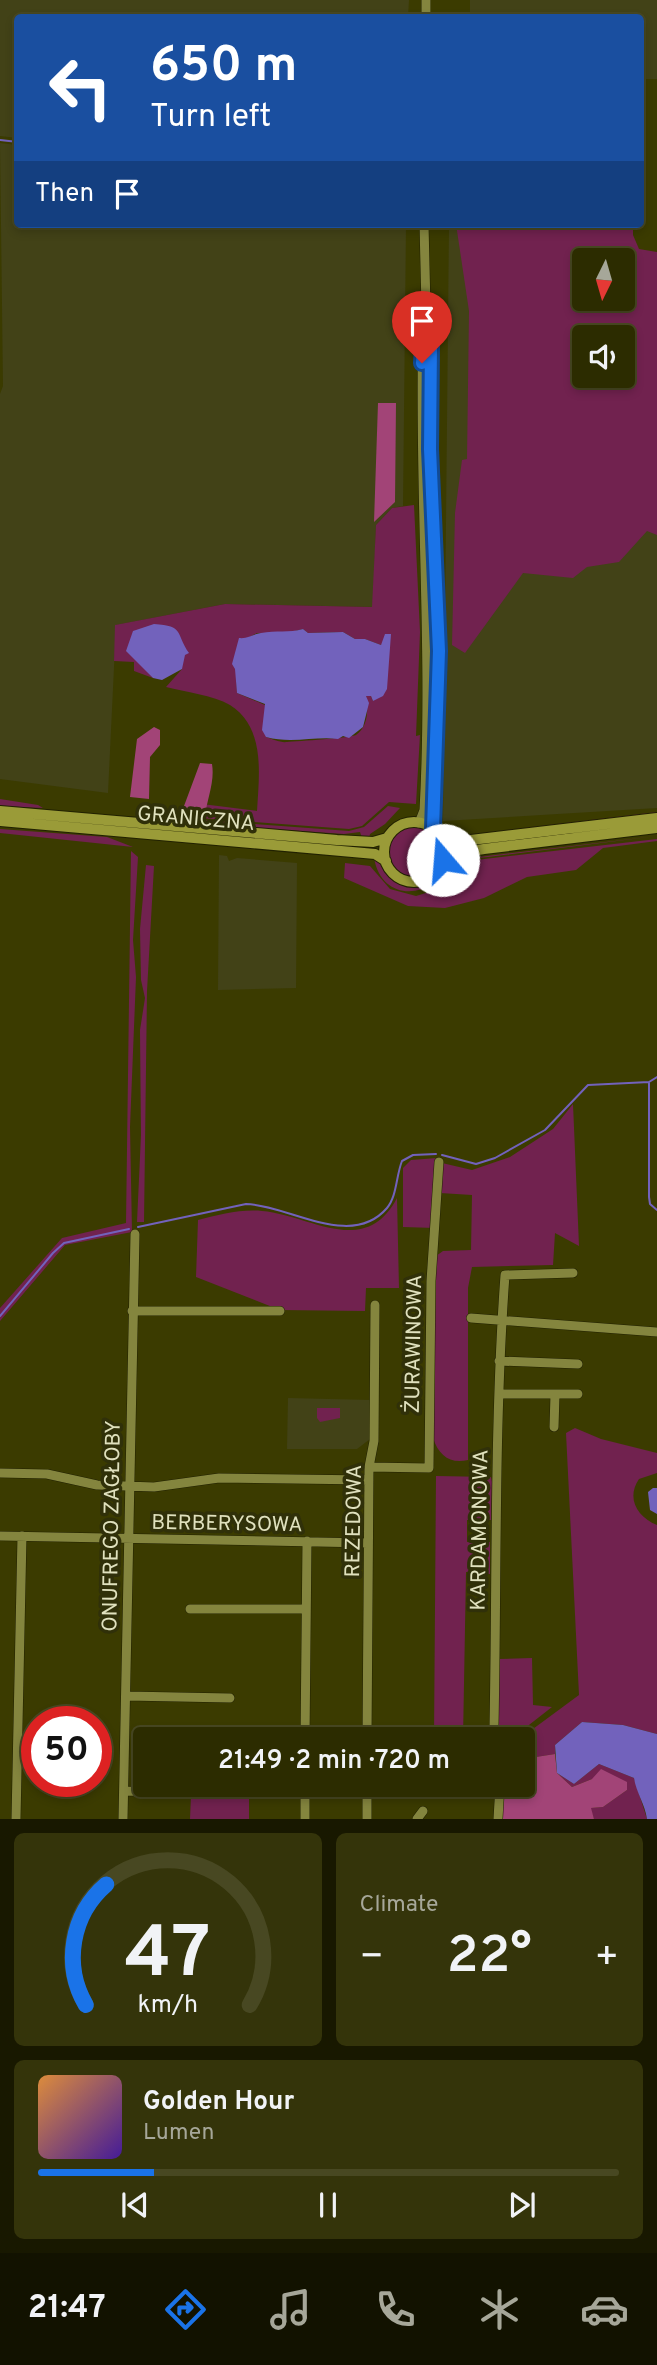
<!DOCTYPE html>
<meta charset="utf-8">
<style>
:root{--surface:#2c2c00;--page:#34340a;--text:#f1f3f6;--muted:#a6a799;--line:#484822;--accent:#1a73e8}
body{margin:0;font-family:Overpass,sans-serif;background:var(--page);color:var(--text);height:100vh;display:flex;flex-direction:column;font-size:26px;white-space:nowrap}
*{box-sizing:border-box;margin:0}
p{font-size:23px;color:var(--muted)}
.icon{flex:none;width:38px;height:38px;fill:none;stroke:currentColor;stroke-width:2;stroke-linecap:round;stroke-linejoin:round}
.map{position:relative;height:1819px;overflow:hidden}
.side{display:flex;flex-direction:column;gap:14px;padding:14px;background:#181800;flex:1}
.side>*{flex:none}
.top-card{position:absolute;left:14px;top:14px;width:630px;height:214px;border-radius:7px;box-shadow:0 4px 10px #0003,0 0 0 2px var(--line);background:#1a4fa0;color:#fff;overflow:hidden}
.needle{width:46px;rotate:185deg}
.controls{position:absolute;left:572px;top:248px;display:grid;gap:14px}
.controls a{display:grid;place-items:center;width:63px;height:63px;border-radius:7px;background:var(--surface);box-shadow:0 4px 10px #0003,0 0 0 2px var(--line);font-size:35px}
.speed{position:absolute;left:21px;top:1706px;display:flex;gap:14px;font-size:35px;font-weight:700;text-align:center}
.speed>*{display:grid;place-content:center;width:91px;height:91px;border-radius:50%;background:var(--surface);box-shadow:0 4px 10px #0003,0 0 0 2px var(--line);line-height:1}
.speed .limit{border:10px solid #d22;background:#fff;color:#111}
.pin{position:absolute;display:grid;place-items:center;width:60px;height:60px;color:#fff;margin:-72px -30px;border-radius:50% 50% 50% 0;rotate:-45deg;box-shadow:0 0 7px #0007}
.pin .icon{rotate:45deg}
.me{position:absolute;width:77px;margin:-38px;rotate:342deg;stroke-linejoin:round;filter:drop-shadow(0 0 5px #0008)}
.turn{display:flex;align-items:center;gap:24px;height:147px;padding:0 21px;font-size:32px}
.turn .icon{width:91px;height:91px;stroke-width:2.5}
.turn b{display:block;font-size:49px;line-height:60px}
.then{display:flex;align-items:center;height:66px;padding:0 21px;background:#0003;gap:14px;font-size:26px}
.big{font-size:52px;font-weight:600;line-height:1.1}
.side .widget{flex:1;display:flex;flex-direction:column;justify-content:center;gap:10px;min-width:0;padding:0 24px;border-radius:10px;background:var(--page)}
.side .dial{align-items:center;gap:0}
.dial svg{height:182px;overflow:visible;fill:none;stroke:var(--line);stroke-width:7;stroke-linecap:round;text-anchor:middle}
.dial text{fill:var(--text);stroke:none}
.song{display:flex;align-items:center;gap:21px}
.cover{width:84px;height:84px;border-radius:10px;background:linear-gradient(135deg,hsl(30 70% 55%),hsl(260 70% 35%))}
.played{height:7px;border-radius:4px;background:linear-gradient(90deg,var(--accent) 20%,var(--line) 20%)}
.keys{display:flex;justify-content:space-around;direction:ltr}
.heat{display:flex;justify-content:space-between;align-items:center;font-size:38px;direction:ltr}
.side .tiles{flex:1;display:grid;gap:14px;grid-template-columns:1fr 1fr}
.widget:last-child{grid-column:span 2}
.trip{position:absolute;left:133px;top:1727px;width:402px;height:70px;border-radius:7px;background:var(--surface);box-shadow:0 4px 10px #0003,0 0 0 2px var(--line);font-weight:600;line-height:70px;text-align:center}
.dock{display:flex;height:112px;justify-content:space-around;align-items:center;background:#121200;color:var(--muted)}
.dock .icon{width:49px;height:49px}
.dock .active{color:var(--accent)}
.dock b{font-size:32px;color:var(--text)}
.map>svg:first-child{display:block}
.built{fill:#424217;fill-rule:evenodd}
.green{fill:#71224f;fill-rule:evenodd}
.forest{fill:#a24477}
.water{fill:#7262bc}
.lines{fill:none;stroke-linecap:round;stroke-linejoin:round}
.stream{stroke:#7262bc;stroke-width:2}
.minor-casing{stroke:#212100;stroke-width:10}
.major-casing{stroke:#212100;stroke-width:12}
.minor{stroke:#84853e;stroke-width:9}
.major{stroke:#9a9b38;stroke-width:10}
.route-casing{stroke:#114b97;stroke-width:18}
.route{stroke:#1a73e8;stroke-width:12}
.labels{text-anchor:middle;stroke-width:7;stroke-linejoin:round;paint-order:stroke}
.street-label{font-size:21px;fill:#e0e1be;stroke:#303009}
</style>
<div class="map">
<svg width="657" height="1819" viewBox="0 0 657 1819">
<rect width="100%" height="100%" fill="#3b3b00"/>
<path class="built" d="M0,0h409l-1,17 -390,1 -1,120 -17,-2z
M470,0h187v79h-16l-1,-61 -170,-1z
M0,143l17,2 1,79h388l-3,282 -11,2 -16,17 -3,82 -148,-3 -109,21 -8,168 -108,-14v-385l3,-8z
M449,224h142l66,36v548l-214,13zM584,261h39v38h-39zM584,338h39v38h-39z
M219,855l8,1 2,5 8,-3 60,5 -1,125 -78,2z
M288,1398l83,2 -1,39 -13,10h-70z"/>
<path class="green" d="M456,224h177v11l6,14 18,3v283l-10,-4 -28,31 -32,5 -14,11 -50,-5 -58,80 -13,-8 3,-132 7,-53 5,-1 2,-148zM584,261h39v38h-39zM584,338h39v38h-39z
M426,450l9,208 -5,151 3,-151z
M414,505l6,127 -4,104 4,-1 -4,69 -27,-2 -27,24 -13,3 -190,-14v-4l27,2v-11l71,9c2,-36 9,-83 -27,-106 -17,-10 -45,-13 -64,-18l16,-18 -51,-16 22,25 -19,-7v-9l-20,-1 1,-36 110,-21 147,3 4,-82 16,-17zM303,629l5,4 35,-1 12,7h10l16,6 3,-4 -11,60 -2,-5h-5c2,12 3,30 -10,39 -5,3 -58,6 -69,7 -6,1 -15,-3 -21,-5l-1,-32 -28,-12 -1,-24 10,-30 11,-6h30z
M0,799l38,6 5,3 -43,-2z
M388,806l12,2 -15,16 -15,10 -1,4h-7l-2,-6 -16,2 -185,-13 1,-4 189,14 15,-4z
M657,812v2l-198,22z
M388 852a26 26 0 1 1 52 0a26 26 0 1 1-52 0Z
M0,829l107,8 26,10 -133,-14z
M657,836l-194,24 -1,-1z
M657,839v2l-54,7 -27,22 -49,7 -43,21 -39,10 -37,-2 -64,-28 1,-15 25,3 20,23 26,7 23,-7 20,-27z
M131,851l7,6 -5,83 3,37 -6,150 2,105 -67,13 -65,76v-13l62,-70 64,-15z
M374,858c8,4 9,12 14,18 22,23 50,7 61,-16h5c-20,40 -72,44 -80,-2z
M146,865l8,1 -7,125 -3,231h-7l4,-87 -1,-105 5,-32 -4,-18 -1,-51z
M573,1104l6,142 -24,-13 -2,32 -81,2 -4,21v172c-18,4 -29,-4 -35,-22l3,-182 7,-5 28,-1 1,-55 -32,-2 2,-30 30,7 38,-13 43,-28z
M437,1158l-2,70 -32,-1v-59l8,-8z
M397,1198l2,90h-33l-1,23 -85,-1 -84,-33 2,-57c21,-5 42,-11 64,-9 48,4 103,48 135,-13z
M317,1408h23v10l-20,4 -3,-4z
M575,1428l26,11 56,14v20l-18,6c-13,19 -2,38 18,46v209l-34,-9 -41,-3 -27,23v9l-32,5v-19h-5l61,-45 -13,-262z
M436,1476l55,1 1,5 -1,38h-24v22h23v32l-24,-2 -3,167h-29z
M532,1658l1,47 19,2 -41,32h-10l-3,-8 1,-72z
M599,1764l35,14 13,41h-53l-4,-11 13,-1 24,-17 -35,-11 -20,8 -15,-14 17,11z
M191,1796l58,1v22h-59z"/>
<path class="forest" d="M378,403h18l-1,99 -21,20z
M154,727l6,3v15l-10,12 -1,42 -19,-2 7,-58z
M200,763l12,1c3,18 -5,34 -7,53l-20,-2 -1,-9z
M555,1754l2,19 15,14 20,-8 9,-10 26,13v8l-24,17 -12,1 3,11h-93l4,-34h18v-26z"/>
<path class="water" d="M154,624c31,2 21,9 35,29l-4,2 -3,14 -20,11 -9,-2 -27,-27 7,-20z
M303,629l5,4 35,-1 12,7h10l16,6 4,-11h6l-4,55 -4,7 -10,5 -2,-5h-5l3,7 -6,24 -14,11 -6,-2 -5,3c-22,-3 -47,5 -72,-2l-4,-7 3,-26 -28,-11 -2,-24 -3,-5 7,-26c9,1 14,-4 22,-5 15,-3 28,0 42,-4z
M653,1488h4v26l-7,-4 -2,-18z
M582,1722l41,3 34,9v85h-10c-2,-15 -11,-27 -13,-41l-35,-14 -25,20 -17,-11 -2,-28z"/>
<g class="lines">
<path class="stream" d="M0,140l18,2
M649,1083v114l1,7 7,6
M442,1155l34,9 19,-6 50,-28 43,-45 61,-3 8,-5
M138,1227l108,-23c43,1 105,46 141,4 10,-12 9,-32 15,-47l11,-6 23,-1
M0,1316l53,-63 11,-10 65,-14"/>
<g class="minor-casing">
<path id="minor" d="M426,0v18
M424,224l2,84 5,35 -1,106 9,202 -6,178
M419,823l5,-13c9,-162 -6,-324 -1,-487l3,-14
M132,1311h148
M471,1318l186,14
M499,1361l79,3
M499,1394h79
M554,1427l1,-32
M369,1467l60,1 2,-187 8,-119
M0,1473l47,1 50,11 57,2 65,-9 150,2
M0,1536l368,7
M190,1609h116
M126,1696l104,2
M305,1740l2,-199
M367,1740l2,-273 5,-26 1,-136
M498,1740l-4,-14c3,-150 0,-301 11,-451l68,-2
M124,1791l181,3
M16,1819l6,-283
M123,1819l12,-585
M305,1819v-34
M367,1819v-34
M417,1819l6,-8
M498,1819l2,-34"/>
</g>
<g class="major-casing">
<path id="major" d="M0,811l337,29 36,2 14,-4
M0,821l375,33 11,7
M384 852a30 30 0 1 1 60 0a30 30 0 1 1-60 0Z
M439,835l15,7 203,-24
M442,865l13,-11 29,-5 173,-21"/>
</g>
<use href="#minor" class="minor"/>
<use href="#major" class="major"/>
</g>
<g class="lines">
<g class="route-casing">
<path id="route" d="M422,363l4,-55 5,35 -1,106 9,202 -6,178 10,14v17"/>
</g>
<use href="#route" class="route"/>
</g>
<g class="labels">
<g class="street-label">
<text transform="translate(196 818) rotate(5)" y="7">GRANICZNA</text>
<text transform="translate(413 1344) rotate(-89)" y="7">ŻURAWINOWA</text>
<text transform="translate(353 1521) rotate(-89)" y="7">REZEDOWA</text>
<text transform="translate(227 1523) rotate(1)" y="7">BERBERYSOWA</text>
<text transform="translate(111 1526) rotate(-89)" y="7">ONUFREGO ZAGŁOBY</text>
<text transform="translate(479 1530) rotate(-89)" y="7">KARDAMONOWA</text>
</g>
</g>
</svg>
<div class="controls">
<a><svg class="needle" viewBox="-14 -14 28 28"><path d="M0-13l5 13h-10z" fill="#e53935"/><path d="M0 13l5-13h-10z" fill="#a6a799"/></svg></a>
<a><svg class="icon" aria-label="sound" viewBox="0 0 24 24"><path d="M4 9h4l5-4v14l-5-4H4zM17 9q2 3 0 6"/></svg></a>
</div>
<div class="speed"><div class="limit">50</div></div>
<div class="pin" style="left:422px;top:363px;background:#d93025"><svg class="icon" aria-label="arrive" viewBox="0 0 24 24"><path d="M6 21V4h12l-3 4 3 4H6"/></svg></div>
<svg class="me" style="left:443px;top:860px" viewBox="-20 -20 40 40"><circle r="19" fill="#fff"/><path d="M0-13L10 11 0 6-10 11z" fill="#1a73e8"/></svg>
<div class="trip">21:49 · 2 min · 720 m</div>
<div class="top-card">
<div class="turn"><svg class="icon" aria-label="left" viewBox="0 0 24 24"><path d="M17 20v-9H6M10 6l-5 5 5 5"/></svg><div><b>650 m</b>Turn left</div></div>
<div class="then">Then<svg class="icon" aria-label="arrive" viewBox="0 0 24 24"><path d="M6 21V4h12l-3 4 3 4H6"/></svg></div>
</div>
</div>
<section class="side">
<div class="tiles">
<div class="widget dial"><svg viewBox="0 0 100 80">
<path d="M14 69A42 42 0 1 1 86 69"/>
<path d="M14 69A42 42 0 0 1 23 16" stroke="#1a73e8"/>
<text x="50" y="56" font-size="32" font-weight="700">47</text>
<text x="50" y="72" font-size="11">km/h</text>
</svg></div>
<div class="widget"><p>Climate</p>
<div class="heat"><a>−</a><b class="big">22°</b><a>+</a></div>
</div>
<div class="widget">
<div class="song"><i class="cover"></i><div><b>Golden Hour</b><p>Lumen</p></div></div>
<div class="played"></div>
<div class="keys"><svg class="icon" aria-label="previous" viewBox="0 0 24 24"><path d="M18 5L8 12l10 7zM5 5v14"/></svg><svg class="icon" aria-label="pause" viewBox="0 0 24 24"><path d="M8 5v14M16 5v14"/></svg><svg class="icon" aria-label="next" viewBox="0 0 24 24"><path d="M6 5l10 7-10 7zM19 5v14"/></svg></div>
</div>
</div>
</section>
<nav class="dock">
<b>21:47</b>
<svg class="icon active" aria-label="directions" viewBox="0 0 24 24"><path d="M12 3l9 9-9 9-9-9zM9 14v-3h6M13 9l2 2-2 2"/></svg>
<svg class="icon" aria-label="music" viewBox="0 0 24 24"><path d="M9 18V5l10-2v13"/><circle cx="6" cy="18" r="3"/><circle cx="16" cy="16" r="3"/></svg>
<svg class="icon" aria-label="phone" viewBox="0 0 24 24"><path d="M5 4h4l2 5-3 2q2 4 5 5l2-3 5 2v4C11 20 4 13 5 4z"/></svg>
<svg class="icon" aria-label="climate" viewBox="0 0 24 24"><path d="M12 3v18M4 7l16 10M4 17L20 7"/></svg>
<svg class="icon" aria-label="car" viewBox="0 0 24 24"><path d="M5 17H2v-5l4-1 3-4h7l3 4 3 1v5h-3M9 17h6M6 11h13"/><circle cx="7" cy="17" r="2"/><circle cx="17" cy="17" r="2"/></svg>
</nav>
